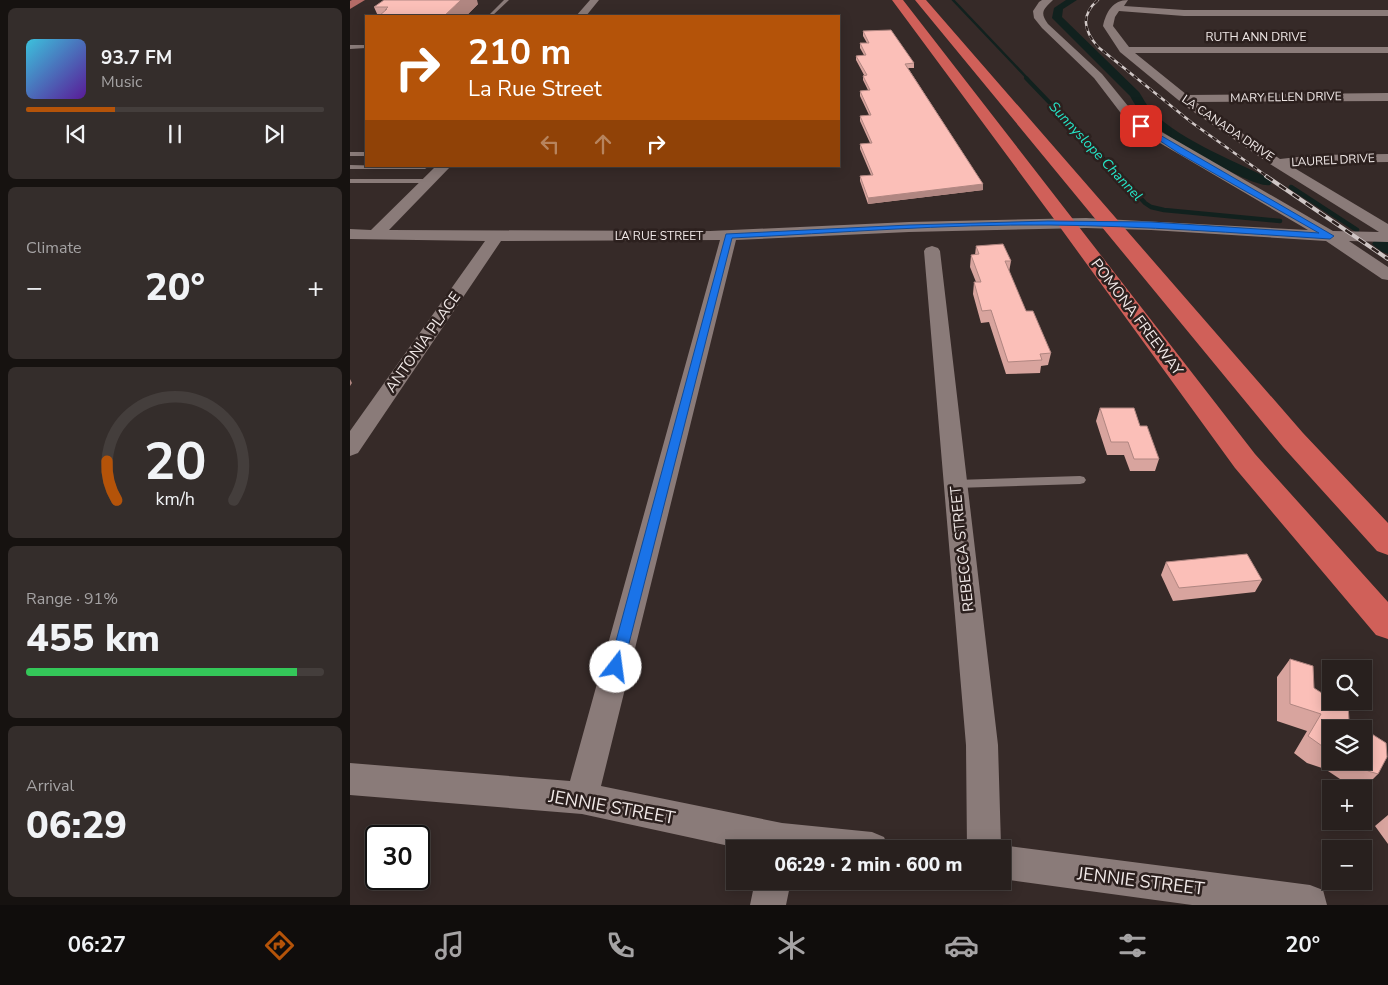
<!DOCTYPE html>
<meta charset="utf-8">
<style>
:root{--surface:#28201e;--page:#342d2b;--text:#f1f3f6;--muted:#a5a3a4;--line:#443e3c;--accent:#b45309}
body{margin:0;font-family:"Nunito Sans",sans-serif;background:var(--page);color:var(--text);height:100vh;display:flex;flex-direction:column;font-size:19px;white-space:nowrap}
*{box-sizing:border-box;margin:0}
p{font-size:16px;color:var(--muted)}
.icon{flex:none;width:28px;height:28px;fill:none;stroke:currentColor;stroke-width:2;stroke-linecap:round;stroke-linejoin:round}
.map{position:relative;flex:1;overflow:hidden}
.sheet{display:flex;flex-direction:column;gap:8px;padding:8px;background:#161210;width:350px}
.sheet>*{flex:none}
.hud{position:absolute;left:15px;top:15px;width:475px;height:152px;border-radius:0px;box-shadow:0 2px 12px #0003,0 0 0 1px var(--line);background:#b45309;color:#fff;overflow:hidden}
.controls{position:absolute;left:972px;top:660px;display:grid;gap:10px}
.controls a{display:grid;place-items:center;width:50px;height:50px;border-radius:0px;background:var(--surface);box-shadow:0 2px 12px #0003,0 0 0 1px var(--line);font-size:25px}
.speed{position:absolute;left:15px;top:825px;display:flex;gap:10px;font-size:25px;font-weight:700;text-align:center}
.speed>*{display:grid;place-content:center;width:65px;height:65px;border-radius:50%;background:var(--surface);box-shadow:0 2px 12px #0003,0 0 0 1px var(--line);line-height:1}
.speed .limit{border:2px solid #111;border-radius:8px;background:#fff;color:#111}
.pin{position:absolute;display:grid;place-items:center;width:42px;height:42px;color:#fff;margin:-21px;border-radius:10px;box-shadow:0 2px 8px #0006}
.me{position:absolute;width:55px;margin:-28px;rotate:15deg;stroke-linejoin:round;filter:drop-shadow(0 0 4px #0008)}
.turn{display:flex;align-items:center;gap:18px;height:105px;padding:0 20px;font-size:22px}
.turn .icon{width:65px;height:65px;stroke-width:2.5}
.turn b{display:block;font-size:35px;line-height:42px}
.lanes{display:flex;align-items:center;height:48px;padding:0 20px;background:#0003;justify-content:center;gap:25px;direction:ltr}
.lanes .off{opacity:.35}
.big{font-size:38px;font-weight:800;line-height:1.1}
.sheet .widget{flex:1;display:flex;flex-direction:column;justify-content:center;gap:8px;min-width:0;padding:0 18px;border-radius:8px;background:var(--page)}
.sheet .dial{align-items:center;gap:0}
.dial svg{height:130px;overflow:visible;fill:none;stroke:var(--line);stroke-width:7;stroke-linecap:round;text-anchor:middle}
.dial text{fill:var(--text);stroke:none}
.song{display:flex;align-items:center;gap:15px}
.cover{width:60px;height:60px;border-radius:8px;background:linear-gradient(135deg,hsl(190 70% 55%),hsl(270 70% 35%))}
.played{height:5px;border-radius:2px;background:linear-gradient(90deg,var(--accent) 30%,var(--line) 30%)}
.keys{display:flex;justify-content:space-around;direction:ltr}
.heat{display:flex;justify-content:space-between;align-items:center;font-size:28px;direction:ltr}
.charge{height:8px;border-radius:4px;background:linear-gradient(90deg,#34c759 91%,var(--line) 0)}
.trip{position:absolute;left:376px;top:840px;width:285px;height:50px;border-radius:0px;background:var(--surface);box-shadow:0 2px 12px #0003,0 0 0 1px var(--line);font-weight:800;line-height:50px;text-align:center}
.tabs{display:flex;height:80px;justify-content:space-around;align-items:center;background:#100d0c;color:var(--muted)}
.tabs .icon{width:35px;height:35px}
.tabs .selected{color:var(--accent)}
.tabs b{font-size:22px;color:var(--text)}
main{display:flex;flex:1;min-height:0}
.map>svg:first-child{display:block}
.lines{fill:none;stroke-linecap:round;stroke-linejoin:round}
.stream-far2{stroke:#11211e;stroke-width:2.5}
.stream-far1{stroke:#11211e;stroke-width:4}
.stream{stroke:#11211e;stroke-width:4.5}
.canal{fill:#11211e;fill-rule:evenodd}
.service{fill:#8a7b79;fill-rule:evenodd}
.minor{fill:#8a7b79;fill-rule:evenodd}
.primary{fill:#b46b66;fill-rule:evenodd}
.motorway{fill:#d06059;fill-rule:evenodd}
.rail-far1-casing{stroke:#cfc6c5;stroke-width:2.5}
.rail-casing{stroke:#cfc6c5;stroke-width:4}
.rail-far1{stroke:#2c201e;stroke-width:2;stroke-dasharray:5;stroke-linecap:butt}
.rail{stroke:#2c201e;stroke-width:2.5;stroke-dasharray:8;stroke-linecap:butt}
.wall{fill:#d8a49e}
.shaded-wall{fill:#b08681}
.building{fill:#fbbfb8;stroke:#b08681}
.route{fill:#1a73e8;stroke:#114b97}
.labels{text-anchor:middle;stroke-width:5;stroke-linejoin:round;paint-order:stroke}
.far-street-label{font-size:12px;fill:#f1e9e8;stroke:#2c201e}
.far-water-label{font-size:14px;font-style:italic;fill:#25e5c7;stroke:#2c201e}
.street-label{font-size:15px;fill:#f1e9e8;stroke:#2c201e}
.near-street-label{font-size:18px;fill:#f1e9e8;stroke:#2c201e}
</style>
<main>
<section class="sheet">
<div class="widget">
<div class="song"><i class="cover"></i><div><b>93.7 FM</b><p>Music</p></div></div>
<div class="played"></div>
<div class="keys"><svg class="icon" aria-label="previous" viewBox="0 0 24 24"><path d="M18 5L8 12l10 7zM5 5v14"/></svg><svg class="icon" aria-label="pause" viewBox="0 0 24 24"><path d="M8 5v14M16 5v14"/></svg><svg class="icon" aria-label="next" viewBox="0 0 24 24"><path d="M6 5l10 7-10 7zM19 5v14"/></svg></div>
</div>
<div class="widget"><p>Climate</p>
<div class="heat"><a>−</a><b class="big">20°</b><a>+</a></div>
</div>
<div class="widget dial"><svg viewBox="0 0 100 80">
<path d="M14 69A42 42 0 1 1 86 69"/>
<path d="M14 69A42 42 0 0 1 8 45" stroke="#b45309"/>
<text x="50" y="56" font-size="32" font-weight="700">20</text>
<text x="50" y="72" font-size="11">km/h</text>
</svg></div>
<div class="widget"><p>Range · 91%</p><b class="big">455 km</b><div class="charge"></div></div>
<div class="widget"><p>Arrival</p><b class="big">06:29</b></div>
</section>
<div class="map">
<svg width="1038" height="905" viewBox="0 0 1038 905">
<rect width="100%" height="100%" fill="#362a28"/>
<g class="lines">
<path class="stream-far2" d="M603,0l75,79"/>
<path class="stream-far1" d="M676,78l95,99"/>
<path class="stream" d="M770,176l25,27 6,4 13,3 116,11
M941,187l66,43"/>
<path class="canal" d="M716,0h11l-14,9 -1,8 77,75c3,4 5,9 8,13 24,32 88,56 123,74l2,3 -2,3c-17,4 -103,-48 -119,-62 -9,-8 -15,-16 -21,-27l-78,-78 2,-10z
M1030,239l8,3v12l-6,-2 -10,-8 2,-3z"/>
<path class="service" d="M154,0h5l-17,16h-4z
M0,45h16v3l-16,1z
M0,152h16v4h-16z
M0,165l78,2 -3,2h-75z
M0,179h80l4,2 -4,2h-80z
M730,476l4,1 2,3 -2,3 -4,1 -124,4 -4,-1 -2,-3 2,-3 4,-1z"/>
<path class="minor" d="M240,0h9l-13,16h-10z
M692,0h11c-9,9 -14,12 -5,24l54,50 26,32 18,17 187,108 46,1 -109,-68 -82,-56 -68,-56 -17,-26c3,-14 10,-26 25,-26l-4,6 60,4h204v6h-204l-65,-5 -4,6 -2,9 16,21h259v6h-253l52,42 201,-2v8l-192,1 84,57 35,-4 73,-1v8l-73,1 -24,3 97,58v18l-39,-1 39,26v13l-6,-1 -56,-38 -175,-11 -65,-2 -177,4 -173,8 -135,546 181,37 90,9 12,5 5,12h-146l-161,-35 -232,-19v-32l220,18 150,-541 -219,1 -143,212 -8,3v-25l135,-190 -135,-2v-10l21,1 65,-64h15l-62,64 321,1 199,-9 177,-4 222,12 -172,-101 -16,-17 -26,-34 -52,-50 -8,-10 -1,-7 6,-9z
M582,246l6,2 2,3 58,494 3,100 309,40 13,5 4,15h-135l-190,-26v-30h-35l-1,-104 -42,-494 2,-3z
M405,881h36l-5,24h-36z"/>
<path class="primary" d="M2,0h13l-15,9v-8z"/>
<path class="motorway" d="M542,0h11l352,454 133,148v37l-12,-4 -141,-167 -181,-249z
M565,0h11l377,433 85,90v32l-11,-4 -94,-104z"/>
<g class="rail-far1-casing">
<path id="rail-far1" d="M748,0c-18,15 -14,31 0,47l93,75 77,55"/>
</g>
<g class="rail-casing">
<path id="rail" d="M916,176l122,83"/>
</g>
<use href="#rail-far1" class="rail-far1"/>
<use href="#rail" class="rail"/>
</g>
<path class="wall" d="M128,4l-12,12h-88l-4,-9z
M513,31l51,32v5h-6l75,116v6l-115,14 -8,-23v-5l11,-1 -11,-26v-5l10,-1 -10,-22v-5l9,-1 -9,-19v-5l8,-1 -5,-10v-4l1,-1 -8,-15v-4l8,-1 -4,-7v-5h7l-4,-7z
M626,246l35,15 -2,11 17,39 25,42 -3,12 -7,1 -1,7 -34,1 -17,-52 -8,1 -8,-29 1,-12h2l-6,-15 1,-12h4z
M750,408l40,18 19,33 -4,12h-25l-6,-16h-17l-11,-34z
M816,562l96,18 -7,12 -82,9 -12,-26z
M940,659l24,29 17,41v32h33l14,13 -15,15h-5l-6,-2 -27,-18 -18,-6 -13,-10 13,-22 -30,-10v-44z
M1038,815v29l-13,-18z"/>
<path class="shaded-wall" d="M111,0h16l1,4 -12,12h-22z
M633,184v6l-115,14v-6z
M0,379l2,4 -2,3z"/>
<path class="building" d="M34,0h77l-17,16h-65l8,-7 -2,1 3,-3h-14z
M541,30l23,33 -9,1 78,120 -115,14 -8,-22 13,-1 -13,-31 12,-1 -12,-27 11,-1 -11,-24 10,-1 -7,-14 4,-1 -11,-19 10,-1 -6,-12h9l-6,-12z
M653,244l8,17h-6l21,50h7l18,42 -11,1 2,6 -34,2 -17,-52 -9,1 -8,-29h7l-10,-27 8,-1 -3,-8z
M750,408h34l6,18h7l12,33h-25l-6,-17h-17z
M897,554l15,26 -83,8 -13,-26z
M940,659l23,7 1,22 17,11v2h7l10,3 1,16 14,9h-32v20l-9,-3 -14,-10 13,-22 -31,-10z
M1014,729l22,14 1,14 -9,17 -10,-3 -14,-10h10z"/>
<path class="route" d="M791,124l193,112 -4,3c-93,-6 -186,-13 -280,-14 -106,-1 -212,8 -318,13l-109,429 -2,4 -5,2 -5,-2 -2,-4 117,-433 183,-9 139,-4 103,1 168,11 -139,-79 -41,-27 -1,-1z"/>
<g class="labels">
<g class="far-street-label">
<text x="906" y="41">RUTH ANN DRIVE</text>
<text transform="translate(936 97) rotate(-1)" y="4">MARY ELLEN DRIVE</text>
<text transform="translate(878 128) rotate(34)" y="4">LA CANADA DRIVE</text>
<text transform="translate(983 160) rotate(-3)" y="4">LAUREL DRIVE</text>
<text x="309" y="240">LA RUE STREET</text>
</g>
<g class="far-water-label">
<text transform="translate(746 151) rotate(47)" y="5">Sunnyslope Channel</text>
</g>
<g class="street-label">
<text transform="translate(787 317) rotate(53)" y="5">POMONA FREEWAY</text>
<text transform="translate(73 342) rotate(-55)" y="5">ANTONIA PLACE</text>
<text transform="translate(612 549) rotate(-96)" y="5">REBECCA STREET</text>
</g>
<g class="near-street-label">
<text transform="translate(262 807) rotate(10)" y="6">JENNIE STREET</text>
<text transform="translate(791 881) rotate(7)" y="6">JENNIE STREET</text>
</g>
</g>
</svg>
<div class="controls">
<a><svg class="icon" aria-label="search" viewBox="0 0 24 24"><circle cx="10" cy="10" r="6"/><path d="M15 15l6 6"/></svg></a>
<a><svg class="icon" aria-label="layers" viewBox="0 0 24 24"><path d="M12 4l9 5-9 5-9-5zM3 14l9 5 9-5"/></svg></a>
<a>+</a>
<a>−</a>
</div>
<div class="speed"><div class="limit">30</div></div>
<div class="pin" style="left:791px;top:126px;background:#d93025"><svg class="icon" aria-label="arrive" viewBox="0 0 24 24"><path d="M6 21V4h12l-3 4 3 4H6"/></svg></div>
<svg class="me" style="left:266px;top:667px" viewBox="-20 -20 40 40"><circle r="19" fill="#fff"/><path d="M0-13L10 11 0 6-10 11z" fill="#1a73e8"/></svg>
<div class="trip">06:29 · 2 min · 600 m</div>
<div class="hud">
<div class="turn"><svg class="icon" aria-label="right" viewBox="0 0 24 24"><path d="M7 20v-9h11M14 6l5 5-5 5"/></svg><div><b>210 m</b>La Rue Street</div></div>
<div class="lanes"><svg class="icon off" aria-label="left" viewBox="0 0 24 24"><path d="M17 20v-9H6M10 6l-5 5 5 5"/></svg><svg class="icon off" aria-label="ahead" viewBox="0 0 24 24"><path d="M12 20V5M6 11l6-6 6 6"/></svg><svg class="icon" aria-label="right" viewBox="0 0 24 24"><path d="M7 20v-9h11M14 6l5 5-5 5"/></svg></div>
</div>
</div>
</main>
<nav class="tabs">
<b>06:27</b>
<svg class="icon selected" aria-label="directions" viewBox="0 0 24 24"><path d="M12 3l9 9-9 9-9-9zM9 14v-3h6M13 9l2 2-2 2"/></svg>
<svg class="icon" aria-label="music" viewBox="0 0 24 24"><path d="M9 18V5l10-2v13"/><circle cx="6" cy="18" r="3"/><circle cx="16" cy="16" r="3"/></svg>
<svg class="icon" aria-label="phone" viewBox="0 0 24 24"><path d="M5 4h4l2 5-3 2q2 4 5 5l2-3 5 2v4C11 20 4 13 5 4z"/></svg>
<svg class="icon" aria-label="climate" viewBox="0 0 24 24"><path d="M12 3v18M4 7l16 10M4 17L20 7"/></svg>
<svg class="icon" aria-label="car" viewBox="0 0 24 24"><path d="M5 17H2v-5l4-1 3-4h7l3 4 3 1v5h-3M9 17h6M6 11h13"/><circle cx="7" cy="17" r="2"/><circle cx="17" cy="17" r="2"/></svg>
<svg class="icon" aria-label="filters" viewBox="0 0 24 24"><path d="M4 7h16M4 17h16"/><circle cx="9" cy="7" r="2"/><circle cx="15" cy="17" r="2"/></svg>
<b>20°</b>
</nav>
